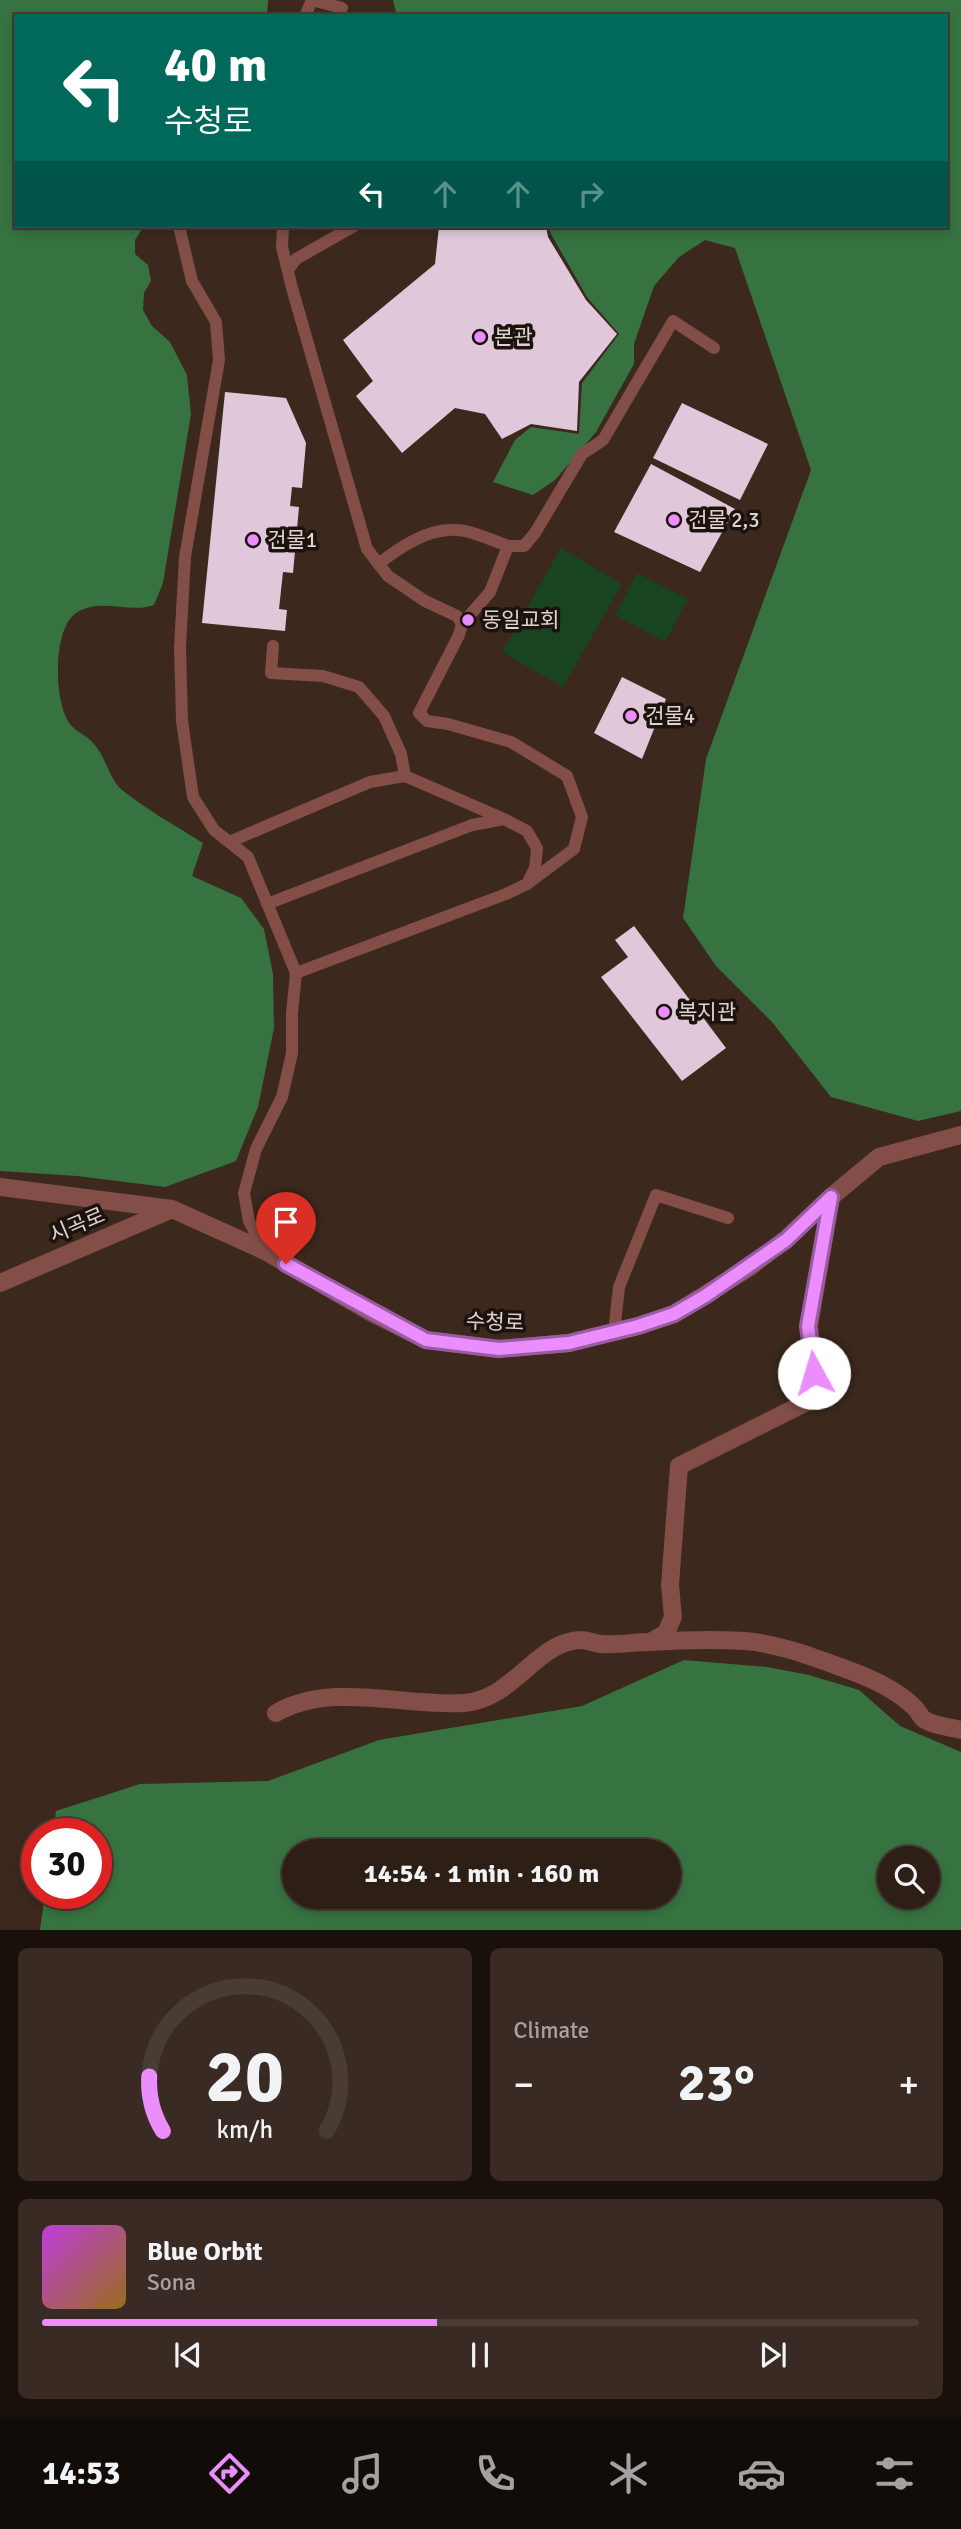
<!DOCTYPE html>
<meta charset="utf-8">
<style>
:root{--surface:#2d1e16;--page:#392b23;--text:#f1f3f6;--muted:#a7a2a1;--line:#483c35;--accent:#eb8dfc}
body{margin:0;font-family:Signika,"Noto Sans KR",sans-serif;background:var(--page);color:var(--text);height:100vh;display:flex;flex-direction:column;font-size:26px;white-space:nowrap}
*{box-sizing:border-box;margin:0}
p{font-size:23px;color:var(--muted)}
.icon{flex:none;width:38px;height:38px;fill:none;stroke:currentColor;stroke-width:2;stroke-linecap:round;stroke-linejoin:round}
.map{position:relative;height:1930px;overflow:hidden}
.panel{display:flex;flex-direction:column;gap:18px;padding:18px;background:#19100c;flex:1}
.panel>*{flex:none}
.top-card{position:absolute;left:14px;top:14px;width:934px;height:214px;border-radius:0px;box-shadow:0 4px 10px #0003,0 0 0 2px var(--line);background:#00695c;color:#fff;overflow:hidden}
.fabs{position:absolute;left:877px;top:1846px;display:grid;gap:14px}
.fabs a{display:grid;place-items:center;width:63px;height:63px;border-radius:50%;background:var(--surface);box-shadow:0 4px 10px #0003,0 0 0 2px var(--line);font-size:35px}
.speed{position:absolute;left:21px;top:1818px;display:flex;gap:14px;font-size:35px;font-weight:700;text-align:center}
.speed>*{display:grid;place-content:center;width:91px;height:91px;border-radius:50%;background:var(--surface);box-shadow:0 4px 10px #0003,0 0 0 2px var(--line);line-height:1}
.speed .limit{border:10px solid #d22;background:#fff;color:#111}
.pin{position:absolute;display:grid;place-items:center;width:60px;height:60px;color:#fff;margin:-72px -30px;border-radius:50% 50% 50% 0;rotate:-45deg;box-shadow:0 0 7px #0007}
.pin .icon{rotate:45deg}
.me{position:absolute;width:77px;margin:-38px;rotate:354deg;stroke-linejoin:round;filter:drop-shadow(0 0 5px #0008)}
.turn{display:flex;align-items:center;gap:24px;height:147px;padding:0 35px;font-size:32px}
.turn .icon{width:91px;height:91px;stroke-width:2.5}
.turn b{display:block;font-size:49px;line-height:60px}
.lanes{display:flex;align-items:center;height:66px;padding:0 35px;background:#0003;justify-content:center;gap:35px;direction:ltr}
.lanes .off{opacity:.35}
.big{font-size:52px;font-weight:700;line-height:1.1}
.panel .widget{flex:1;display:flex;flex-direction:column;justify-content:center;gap:10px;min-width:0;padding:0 24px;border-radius:10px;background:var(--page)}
.panel .dial{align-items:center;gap:0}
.dial svg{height:182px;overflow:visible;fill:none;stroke:var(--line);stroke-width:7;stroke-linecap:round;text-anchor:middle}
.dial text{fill:var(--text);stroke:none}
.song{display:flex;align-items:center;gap:21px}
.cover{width:84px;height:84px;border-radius:10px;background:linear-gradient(135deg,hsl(290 70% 55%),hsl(40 70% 35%))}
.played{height:7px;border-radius:4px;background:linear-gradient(90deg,var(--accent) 45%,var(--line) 45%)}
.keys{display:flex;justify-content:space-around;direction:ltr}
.heat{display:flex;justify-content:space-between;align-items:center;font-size:38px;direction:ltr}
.panel .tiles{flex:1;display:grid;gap:18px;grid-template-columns:1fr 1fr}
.widget:last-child{grid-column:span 2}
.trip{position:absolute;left:282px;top:1839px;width:399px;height:70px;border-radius:35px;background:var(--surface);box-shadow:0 4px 10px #0003,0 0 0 2px var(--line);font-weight:700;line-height:70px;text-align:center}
.tabs{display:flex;height:112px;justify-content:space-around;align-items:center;background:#120c09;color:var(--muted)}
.tabs .icon{width:49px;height:49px}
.tabs .current{color:var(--accent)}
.tabs b{font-size:32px;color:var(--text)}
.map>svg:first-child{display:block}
.green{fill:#184420}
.forest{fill:#367340;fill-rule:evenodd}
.building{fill:#e0c8da}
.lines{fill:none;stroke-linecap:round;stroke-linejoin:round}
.lane{stroke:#824e47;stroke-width:12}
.street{stroke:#824e47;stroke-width:18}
.route-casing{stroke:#995ca4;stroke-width:18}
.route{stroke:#eb8dfc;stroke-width:12}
.poi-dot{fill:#eb8dfc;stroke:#1c130e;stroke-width:2.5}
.labels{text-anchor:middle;stroke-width:7;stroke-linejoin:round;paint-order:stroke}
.poi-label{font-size:21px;fill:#e0d2cc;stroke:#1c130e;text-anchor:start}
.street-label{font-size:21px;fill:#e0d2cc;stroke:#1c130e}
</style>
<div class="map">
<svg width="961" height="1931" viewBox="0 0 961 1931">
<rect width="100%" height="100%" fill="#3c281d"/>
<path class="green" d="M561,548l61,36 -59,103 -61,-35z
M637,573l51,26 -23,43 -50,-27z"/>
<path class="forest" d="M0,0h268l-1,16h-251v210h128l-9,14v14l13,11 3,16 -7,12 -1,17 9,16 18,16 17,33 4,39 -28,169 -9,22c-25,9 -53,-8 -78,8 -24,16 -22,91 -6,111 6,8 18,12 24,20 12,13 15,35 28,46 25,20 54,36 81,53l-11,33 49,22 23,31 9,45 1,54 -16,79 -22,54 -71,26 -88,-11 -77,-5z
M393,0h568v1111l-43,10 -87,-24 -59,-75 -56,-56 -33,-48 23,-159 105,-289 -76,-222 -30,-8 -26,17 -25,29 -20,58v20l-38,68 -41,48 -22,15 -40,-13 22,-42 16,-13 48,7 3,-51 37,-49 -32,-37 -36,-63 -2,-8h398v-210h-550z
M684,1660l83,7 42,8 50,15 41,36 61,26v178h-921l5,-36h51v-60h-43l3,-23 84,-27 128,-3 111,-41 203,-34zM294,1852h374v45h-374zM889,1858h39v39h-39z"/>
<path class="building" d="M439,226h107l2,11 38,63 31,34 -38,48 -2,49 -46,-7 -29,15 -17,-25 -30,-6 -53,45 -46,-57 17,-15 -30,-41 92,-76z
M225,392l61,6 20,45 -4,45 -10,-1 -2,19 9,1 -6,66 -10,-1 -4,37 8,1 -2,21 -83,-8z
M682,403l86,41 -28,56 -87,-42z
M651,464l84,45 -35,63 -86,-40z
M622,677l44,22 -24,60 -48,-26z
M634,926l92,122 -44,33 -81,-104 27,-20 -13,-17z"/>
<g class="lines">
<path class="lane" d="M312,0l30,8
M305,16l7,-16
M179,226l13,55 24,41 3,38 -34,197 -5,90 2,74 11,76 21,33 34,27 48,116 -4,40v40l-10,44 -26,52 -12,44 5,28 16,30
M283,226l-1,21 10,41 75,261 21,27 37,25 32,15 5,8 -3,11 -40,78 8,8 21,3 63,18 56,34 15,41 -8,32 -47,35 -21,10 -210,79
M288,270l8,-11 58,-33
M378,564c20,-15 45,-33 71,-34 18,-2 42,10 59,16
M462,624l28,-32 18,-46h16l11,-13 47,-79 21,-14 70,-119 41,27
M273,646l-2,27 52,3 36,11 25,29 17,38 4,22
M229,842l141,-60 35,-6 99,43
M267,904l205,-79 32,-6 23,12 10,17 -2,20 -6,12
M614,1333l5,-46 37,-92 72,23"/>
<path class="street" d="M0,1187l172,22 93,42 105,61 56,28 73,9 70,-6 69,-17 36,-12 76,-47 36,-28 45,-42 48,-40 82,-22
M0,1283l170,-73
M650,1642l16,-9 7,-16 -3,-32 9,-119 138,-69 -8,-71 22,-129
M276,1713c57,-32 127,-6 188,-10 49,-3 74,-63 117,-63 7,0 14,4 21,4 16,1 32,-2 48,-2 31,-2 64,-3 95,-1 36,3 73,18 106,30 22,8 48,21 64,37 4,4 6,10 10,12 9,6 26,7 36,10"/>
</g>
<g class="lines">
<g class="route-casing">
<path id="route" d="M286,1264l140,76 73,9 70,-6 69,-17 36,-12 31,-18 81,-56 45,-43 -23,129 6,47"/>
</g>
<use href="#route" class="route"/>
</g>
<g class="poi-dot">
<circle cx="480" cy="337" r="7"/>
<circle cx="674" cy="520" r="7"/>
<circle cx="253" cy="540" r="7"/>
<circle cx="468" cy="620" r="7"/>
<circle cx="631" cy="716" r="7"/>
<circle cx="664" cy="1012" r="7"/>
</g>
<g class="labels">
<g class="poi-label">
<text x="494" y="344">본관</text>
<text x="688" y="527">건물 2,3</text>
<text x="267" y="547">건물1</text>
<text x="482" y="627">동일교회</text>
<text x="645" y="723">건물4</text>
<text x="678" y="1019">복지관</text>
</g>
<g class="street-label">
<text transform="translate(77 1225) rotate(-23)" y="7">시곡로</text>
<text transform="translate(495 1322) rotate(2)" y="7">수청로</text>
</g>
</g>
</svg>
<div class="fabs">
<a><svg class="icon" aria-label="search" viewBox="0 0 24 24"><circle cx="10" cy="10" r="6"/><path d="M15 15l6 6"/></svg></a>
</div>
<div class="speed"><div class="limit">30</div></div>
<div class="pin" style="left:286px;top:1264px;background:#d93025"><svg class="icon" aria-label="arrive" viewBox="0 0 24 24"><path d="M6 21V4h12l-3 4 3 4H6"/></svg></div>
<svg class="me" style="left:814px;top:1373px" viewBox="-20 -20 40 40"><circle r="19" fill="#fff"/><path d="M0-13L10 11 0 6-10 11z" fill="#eb8dfc"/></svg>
<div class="trip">14:54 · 1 min · 160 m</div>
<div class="top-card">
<div class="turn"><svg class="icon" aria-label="left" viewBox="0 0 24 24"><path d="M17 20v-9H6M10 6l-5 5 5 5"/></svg><div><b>40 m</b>수청로</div></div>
<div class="lanes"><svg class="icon" aria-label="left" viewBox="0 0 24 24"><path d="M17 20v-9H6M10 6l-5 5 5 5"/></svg><svg class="icon off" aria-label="ahead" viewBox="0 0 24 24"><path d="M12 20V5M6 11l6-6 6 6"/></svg><svg class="icon off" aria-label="ahead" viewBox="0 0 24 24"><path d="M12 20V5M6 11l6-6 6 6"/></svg><svg class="icon off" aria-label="right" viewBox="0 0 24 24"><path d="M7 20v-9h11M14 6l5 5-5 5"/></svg></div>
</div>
</div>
<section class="panel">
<div class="tiles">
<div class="widget dial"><svg viewBox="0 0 100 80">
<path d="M14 69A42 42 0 1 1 86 69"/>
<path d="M14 69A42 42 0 0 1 8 45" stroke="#eb8dfc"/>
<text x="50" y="56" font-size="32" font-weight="700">20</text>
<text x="50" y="72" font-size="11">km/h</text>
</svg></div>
<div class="widget"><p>Climate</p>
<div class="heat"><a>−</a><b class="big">23°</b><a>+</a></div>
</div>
<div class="widget">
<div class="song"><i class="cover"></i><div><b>Blue Orbit</b><p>Sona</p></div></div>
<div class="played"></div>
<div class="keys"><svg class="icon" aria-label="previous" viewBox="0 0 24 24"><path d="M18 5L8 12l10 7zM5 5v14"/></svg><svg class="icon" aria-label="pause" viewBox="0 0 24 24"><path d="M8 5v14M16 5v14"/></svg><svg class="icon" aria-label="next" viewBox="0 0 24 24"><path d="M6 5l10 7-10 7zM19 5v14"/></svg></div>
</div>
</div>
</section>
<nav class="tabs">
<b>14:53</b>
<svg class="icon current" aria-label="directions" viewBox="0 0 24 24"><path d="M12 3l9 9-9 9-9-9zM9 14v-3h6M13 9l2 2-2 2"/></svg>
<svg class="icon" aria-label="music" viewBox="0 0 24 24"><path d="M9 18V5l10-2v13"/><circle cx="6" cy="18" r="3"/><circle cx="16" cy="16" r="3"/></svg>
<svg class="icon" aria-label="phone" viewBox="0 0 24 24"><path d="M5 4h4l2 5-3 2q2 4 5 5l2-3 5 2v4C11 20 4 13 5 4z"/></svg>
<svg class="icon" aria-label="climate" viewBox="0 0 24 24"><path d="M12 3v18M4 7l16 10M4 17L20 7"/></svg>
<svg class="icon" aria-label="car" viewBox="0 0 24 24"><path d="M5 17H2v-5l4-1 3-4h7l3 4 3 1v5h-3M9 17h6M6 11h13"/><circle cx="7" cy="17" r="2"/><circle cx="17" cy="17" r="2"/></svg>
<svg class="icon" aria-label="filters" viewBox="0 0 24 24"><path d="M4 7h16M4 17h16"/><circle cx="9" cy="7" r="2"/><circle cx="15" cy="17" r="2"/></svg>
</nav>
